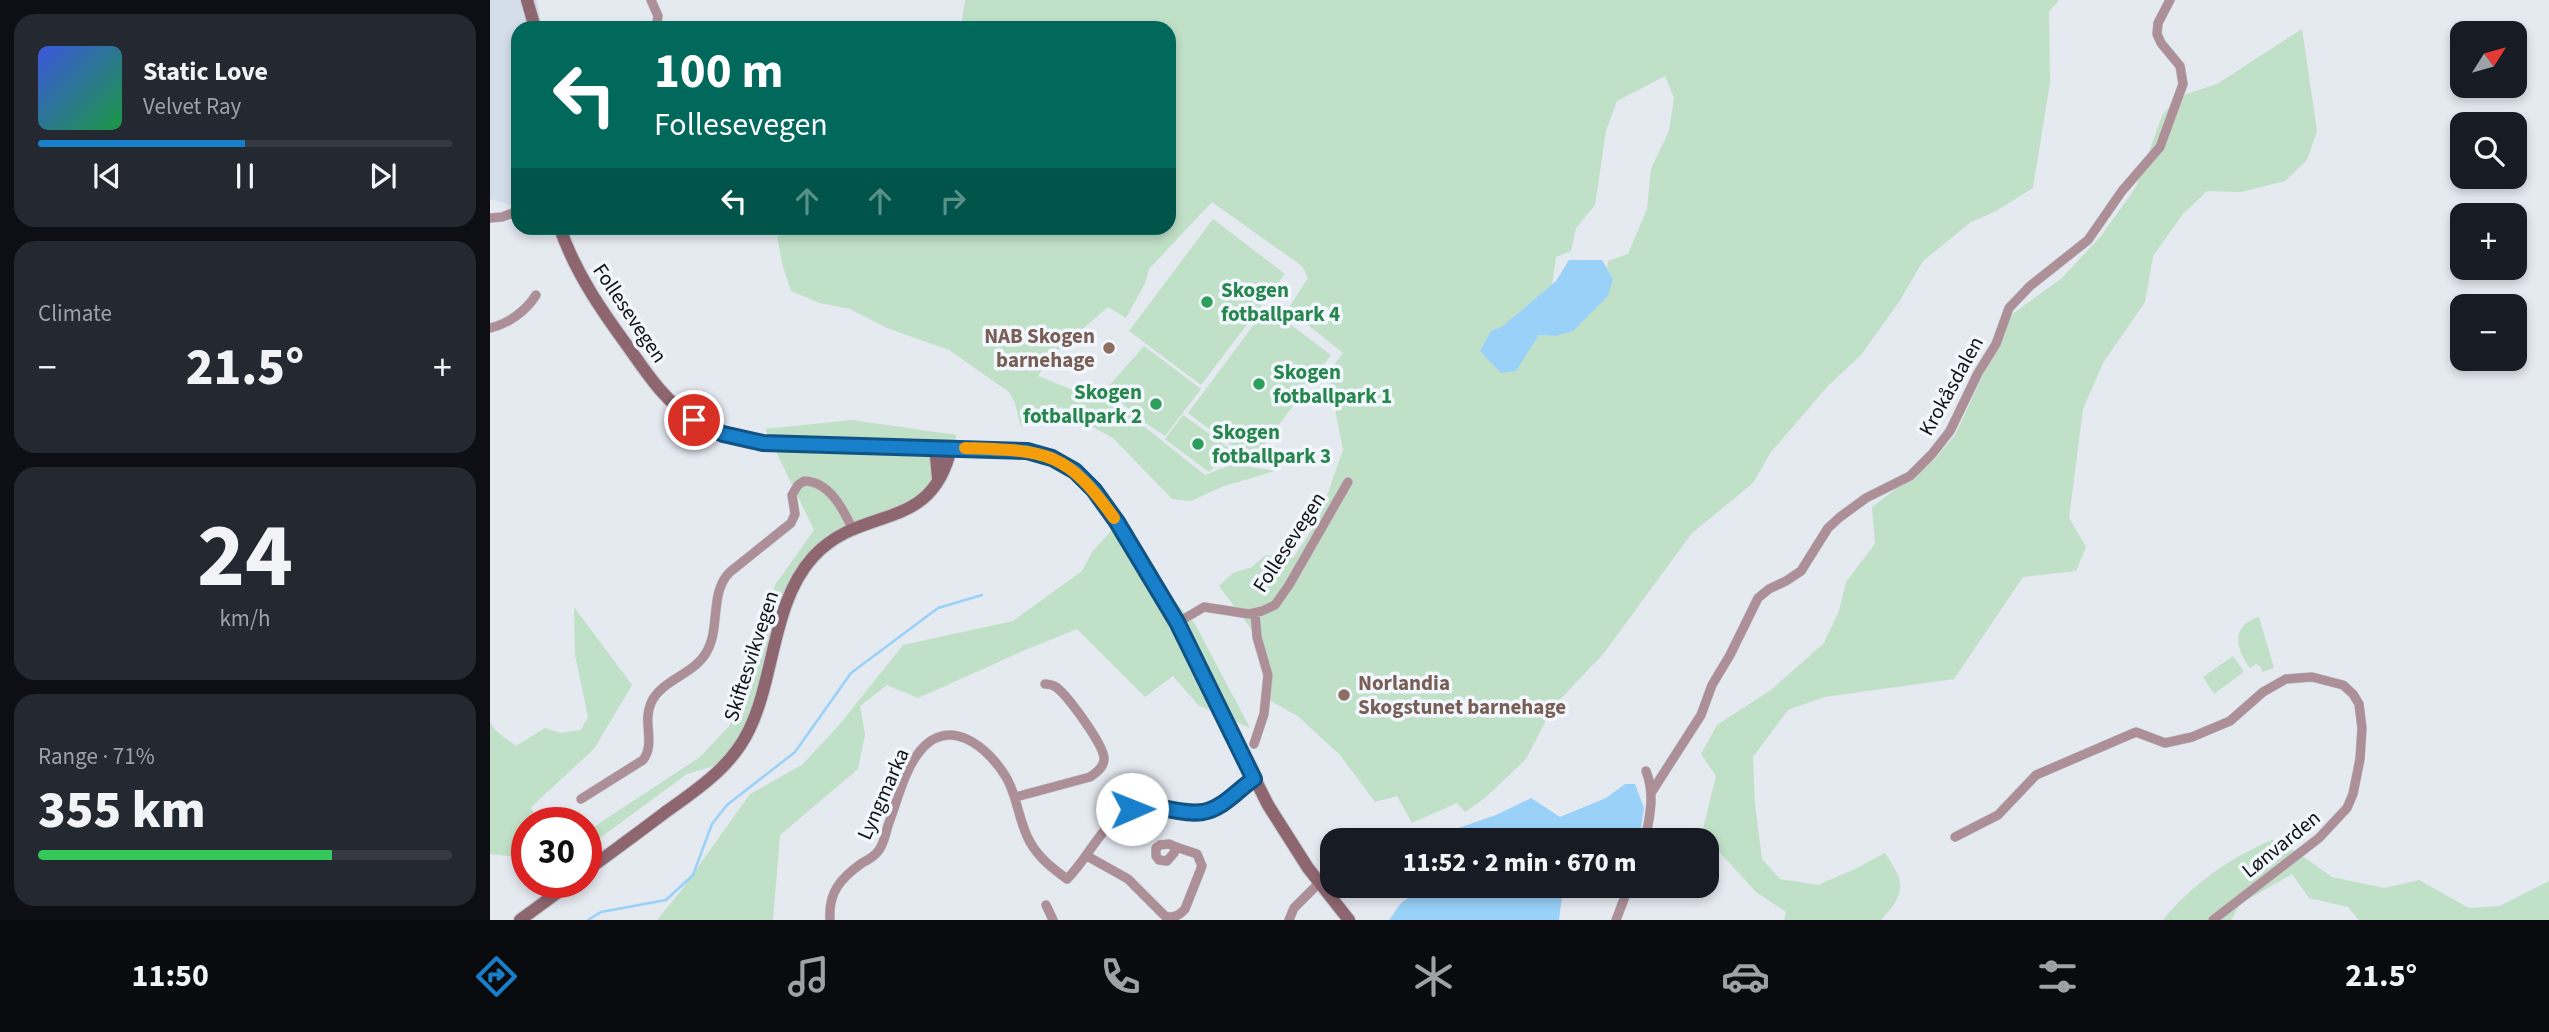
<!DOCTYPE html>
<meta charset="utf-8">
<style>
:root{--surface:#171b24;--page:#242831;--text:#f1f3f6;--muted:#9ea1a6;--line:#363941;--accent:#1880cb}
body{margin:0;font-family:"Source Sans 3",sans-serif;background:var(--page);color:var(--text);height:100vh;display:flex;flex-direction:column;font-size:26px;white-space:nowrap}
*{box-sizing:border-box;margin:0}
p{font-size:23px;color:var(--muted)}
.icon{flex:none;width:38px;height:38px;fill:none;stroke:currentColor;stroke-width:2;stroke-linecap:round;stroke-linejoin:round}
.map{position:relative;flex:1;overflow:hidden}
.sheet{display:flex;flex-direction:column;gap:14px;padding:14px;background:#0d0f14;width:490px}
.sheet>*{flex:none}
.hud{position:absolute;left:21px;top:21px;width:665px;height:214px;border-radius:21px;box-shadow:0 4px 10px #0003;background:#00695c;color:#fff;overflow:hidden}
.needle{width:46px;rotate:53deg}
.controls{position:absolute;left:1960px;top:21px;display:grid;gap:14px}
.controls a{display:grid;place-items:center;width:77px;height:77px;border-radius:14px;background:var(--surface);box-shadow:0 4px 10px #0003;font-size:35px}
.speed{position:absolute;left:21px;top:807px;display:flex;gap:14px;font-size:35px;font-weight:700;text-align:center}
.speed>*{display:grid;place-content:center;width:91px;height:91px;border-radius:50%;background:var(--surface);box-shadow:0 4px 10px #0003;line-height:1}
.speed .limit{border:10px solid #d22;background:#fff;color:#111}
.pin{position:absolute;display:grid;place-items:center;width:60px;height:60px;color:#fff;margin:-30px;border:4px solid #fff;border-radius:50%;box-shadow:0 2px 7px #0007}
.me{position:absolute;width:77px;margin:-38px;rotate:89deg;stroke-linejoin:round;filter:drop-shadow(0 0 5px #0008)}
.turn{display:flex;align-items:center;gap:24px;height:147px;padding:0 28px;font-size:32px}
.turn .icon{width:91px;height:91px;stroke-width:2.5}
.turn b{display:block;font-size:49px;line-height:60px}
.lanes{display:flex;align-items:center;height:66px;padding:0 28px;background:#0003;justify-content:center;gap:35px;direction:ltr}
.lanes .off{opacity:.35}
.big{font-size:52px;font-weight:800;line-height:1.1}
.sheet .tile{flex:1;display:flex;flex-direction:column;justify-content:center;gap:10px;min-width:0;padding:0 24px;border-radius:21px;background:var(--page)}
.sheet .dial{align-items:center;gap:0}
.dial b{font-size:91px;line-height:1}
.song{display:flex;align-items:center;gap:21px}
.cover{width:84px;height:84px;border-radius:10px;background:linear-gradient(135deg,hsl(230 70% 55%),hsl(140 70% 35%))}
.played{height:7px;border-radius:4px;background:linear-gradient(90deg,var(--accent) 50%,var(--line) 50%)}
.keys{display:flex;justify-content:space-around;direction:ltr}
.heat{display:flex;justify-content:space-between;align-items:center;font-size:38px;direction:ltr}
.charge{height:10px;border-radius:5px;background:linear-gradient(90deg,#34c759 71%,var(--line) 0)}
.trip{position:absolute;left:830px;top:828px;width:399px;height:70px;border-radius:21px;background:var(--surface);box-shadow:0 4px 10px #0003;font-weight:800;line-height:70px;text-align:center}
.menu{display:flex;height:112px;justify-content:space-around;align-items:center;background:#090b0e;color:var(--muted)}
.menu .icon{width:49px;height:49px}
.menu .selected{color:var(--accent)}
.menu b{font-size:32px;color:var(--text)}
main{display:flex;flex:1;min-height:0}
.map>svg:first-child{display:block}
.built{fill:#d4ddea}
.green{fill:#c0e0c7;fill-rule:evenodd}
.water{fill:#99d1f8}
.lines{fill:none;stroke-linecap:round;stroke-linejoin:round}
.stream{stroke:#99d1f8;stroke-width:2.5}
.street-casing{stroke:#c3c7cd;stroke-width:10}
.secondary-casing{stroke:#c3c7cd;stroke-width:14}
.street{stroke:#ad9097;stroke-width:9}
.secondary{stroke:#8e6670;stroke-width:12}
.route-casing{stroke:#105384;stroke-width:18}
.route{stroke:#1880cb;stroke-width:12}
.slow{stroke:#f59e0b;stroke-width:12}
.leisure-dot{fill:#2e9e5b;stroke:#f2f7fd;stroke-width:2.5}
.education-dot{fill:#8d6e63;stroke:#f2f7fd;stroke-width:2.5}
.labels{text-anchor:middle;stroke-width:7;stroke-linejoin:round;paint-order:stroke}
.leisure-label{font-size:21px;font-weight:bold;fill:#27864d;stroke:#f2f7fd;text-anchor:start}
.street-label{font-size:21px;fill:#111214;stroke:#f2f7fd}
.education-label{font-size:21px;font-weight:bold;fill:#785e54;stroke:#f2f7fd;text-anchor:end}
</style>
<main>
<section class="sheet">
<div class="tile">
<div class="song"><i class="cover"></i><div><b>Static Love</b><p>Velvet Ray</p></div></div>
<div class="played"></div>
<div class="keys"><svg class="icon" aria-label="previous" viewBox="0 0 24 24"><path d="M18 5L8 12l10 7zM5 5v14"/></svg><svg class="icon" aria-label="pause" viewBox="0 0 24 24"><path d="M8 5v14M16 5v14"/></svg><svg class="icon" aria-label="next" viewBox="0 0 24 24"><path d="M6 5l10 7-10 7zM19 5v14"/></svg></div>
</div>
<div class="tile"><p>Climate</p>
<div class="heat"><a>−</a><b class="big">21.5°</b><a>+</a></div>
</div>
<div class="tile dial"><b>24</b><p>km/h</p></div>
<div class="tile"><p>Range · 71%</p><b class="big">355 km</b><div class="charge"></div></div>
</section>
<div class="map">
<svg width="2059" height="920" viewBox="0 0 2059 920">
<rect width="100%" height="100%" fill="#e5e9f0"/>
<path class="built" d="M0,0h47l5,28h-24v179l-28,-8z"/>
<path class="green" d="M475,0h1094l-10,12 1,70 -17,106 -37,23 -25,11 -48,39 -24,41 -38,53 -34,32 -56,65 -18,31 -61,50 -88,120 -51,54 -27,52 -41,39 -20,14 -8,-9 -45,20 -15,-27 -22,6 -35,-47 -41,-38 -33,-19v-25l-12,-40 -35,-47 14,-13 19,-6 14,-12 27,3 25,-37 25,-71 -15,-77 15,-20 -55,-44 20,-31 -6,-12 -90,-64 -63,67 -4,14 -19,35 -18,-11 -60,52 -10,17 32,13 31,3 104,83 28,-11 42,7 -51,15 -33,15 -19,-2 -59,-61 -40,-22 -12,-9 -18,11 -22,9 -6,-24 -6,-11 -60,-42 -62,-22 -37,-19 -30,-6 -29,-12 -8,-24 -6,-30 14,-9h378v-200h-208zM1175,76l9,22 -5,33 -18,38 -4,40 -19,45 -20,7 -1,7 6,12 -58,56 -16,-1 -23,36 -25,-40 12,-5 49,-41 4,-28 15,-6 5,-23 19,-23 11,-74 11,-30z
M1812,29l15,102 -10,29 -22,21 -44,11 -34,-1 -24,23 -30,42 -8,46 -42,61 -20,46 -14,109 17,29 -10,24 -53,6 -69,102 -130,18 -36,13 -35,47 2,47 7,55 18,20 38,6 37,-16 30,-16c21,31 21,39 -4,67h-97l2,-8 -30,-20 -54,-59 14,-57 -15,-22 16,-29 54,-35 53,-47 15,-32 7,-29 29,-38 -3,-37 62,-47 21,-25 56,-120 51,-37 39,-42 35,-49 26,-71 15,-19 40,-13z
M723,219l72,55 -84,111 -72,-54z
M777,307l64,48 -79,106 -64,-48z
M654,346l57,43 -36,47 -24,-16 -35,-31z
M693,415l47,34 -21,23 -44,-33z
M362,420l105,15 -33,67 -94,39 -34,47 -37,127 -42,50 -30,9 -101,74v-16l114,-75 30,-32 45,-140 39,-55 -49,-101z
M632,519l12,37 61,68 55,104 -52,-23 -25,-29 -28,21 -68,-68 -52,21 -107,48 -31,-13 -27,21 5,28 -7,35 -78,66 -7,85h-116l26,-32 67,-94 52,-29 38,-41 63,-79 110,-24 69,-50 10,-19z
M84,607l58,78 -38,64 -64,59 13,14h-16v36l-37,-4v-131l6,8 20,15 29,-18 15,5 21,-3 7,-13 -13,-62z
M1769,617l15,51 -12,4 -1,-5 -5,-3 -6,4c-15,-20 -19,-43 9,-51z
M1743,656l11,16 -30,22 -11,-17z
M1782,840l23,11 37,26 52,11 35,-8 50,28 31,-2 49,-25v39h-190l-11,-13 -39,-9 -17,-24 -52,30 -9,16h-68c28,-35 68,-63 109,-80z"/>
<path class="water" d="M1079,260h33l11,19 -5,17 -35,35 -18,5 -16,-1 -23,36 -15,2 -21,-22 11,-20 12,-5 53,-45z
M1135,784h10l9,24 -4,27 -11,5h-191l6,-7 52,-18 35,-17 29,19 46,-19z
M927,886h150l-4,2 -4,32h-170l12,-17 16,-12z"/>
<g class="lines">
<path class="stream" d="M98,920l13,-8 65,-12 27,-25 19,-51 15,-19 68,-53 56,-79 87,-65 44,-13"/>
<g class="street-casing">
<path id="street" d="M161,0l7,16 -2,12
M0,218l12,-1 16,-6
M0,328c18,-4 36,-17 46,-33
M687,623l27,-16 45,7 13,-3 13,-6 14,-20 59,-103
M764,744l10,-30 4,-39 -11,-38 -2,-24
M1161,793l50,-78 11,-30 18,-30 28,-57 11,-9 17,-8 15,-10 27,-43 12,-11 26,-19 44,-22 22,-22 18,-23 28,-58 18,-29 13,-36 21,-22 58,-46 34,-49 38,-44 23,-63 -3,-18 -19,-23 -4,-9 1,-11 12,-23
M526,797l74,-20c6,-4 13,-9 14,-17 2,-13 -37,-65 -48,-73 -3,-2 -9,-3 -11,-3
M91,799l62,-39c13,-17 -1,-37 8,-57 10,-23 42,-28 55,-50 15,-24 3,-61 24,-81l61,-49 4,-9 -3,-19 6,-10 6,-4c25,0 39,28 48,47
M1465,837l43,-22 38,-40 100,-43 29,11 27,-6 38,-16 33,-29 23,-13 26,-2 31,8 10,9 6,10 3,24 -2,31 -7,35 -6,14 -28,30 -106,82
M1155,840c5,-23 10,-47 1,-69
M679,844l7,3 -2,6 -7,8 -8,-1 -3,-4v-8l4,-3z
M597,856l41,23 37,37c8,3 14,0 20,-7l17,-43 -5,-12 -21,-7
M556,905l7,15
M340,920c-2,-28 11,-42 32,-57 6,-3 13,-7 17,-13 6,-8 7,-21 11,-30 8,-22 15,-51 30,-69 29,-36 68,-4 86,26 12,20 12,44 24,65 9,16 22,26 37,37 21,-21 32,-50 57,-66 26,-16 53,4 80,-2 21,-3 33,-21 50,-32
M799,920l5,-12 25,-25
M1126,920l13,-34"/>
</g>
<g class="secondary-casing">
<path id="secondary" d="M37,0l8,28
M70,228c15,44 41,82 69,120 19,27 36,53 64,71 25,16 53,22 82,25l252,7 25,7 23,13 19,19 23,32 60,101 91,182 40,63 41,52
M445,447l3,31
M96,871c26,-19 52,-38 77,-57 33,-24 68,-46 86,-84 26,-53 23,-128 64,-173 49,-54 118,-22 138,-109
M30,920l52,-38"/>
</g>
<use href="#street" class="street"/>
<use href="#secondary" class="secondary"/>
</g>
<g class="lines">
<g class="route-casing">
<path id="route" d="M204,420l29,14 40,9 264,8 25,7 23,13 19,19 23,32 60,100 77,157c-17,11 -30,29 -51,33 -24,4 -47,-11 -71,-3"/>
</g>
<use href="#route" class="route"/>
<path class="slow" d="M475,448c80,3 100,1 149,70"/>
</g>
<g class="leisure-dot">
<circle cx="717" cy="302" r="7"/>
<circle cx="769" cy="384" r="7"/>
<circle cx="666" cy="404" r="7"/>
<circle cx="708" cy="444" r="7"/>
</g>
<g class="education-dot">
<circle cx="619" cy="348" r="7"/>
<circle cx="854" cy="695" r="7"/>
</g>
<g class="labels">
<g class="leisure-label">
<text x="731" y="297">Skogen<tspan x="731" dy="24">fotballpark 4</tspan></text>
<text x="783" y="379">Skogen<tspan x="783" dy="24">fotballpark 1</tspan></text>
<text x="652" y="399" text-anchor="end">Skogen<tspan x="652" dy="24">fotballpark 2</tspan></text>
<text x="722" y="439">Skogen<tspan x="722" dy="24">fotballpark 3</tspan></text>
</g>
<g class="street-label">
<text transform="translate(140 313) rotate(56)" y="7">Follesevegen</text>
<text transform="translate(1461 386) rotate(-61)" y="7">Krokåsdalen</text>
<text transform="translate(799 542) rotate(-57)" y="7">Follesevegen</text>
<text transform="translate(261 656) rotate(-72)" y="7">Skiftesvikvegen</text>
<text transform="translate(393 794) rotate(-66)" y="7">Lyngmarka</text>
<text transform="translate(1791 844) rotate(-39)" y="7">Lønvarden</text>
</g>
<g class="education-label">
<text x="605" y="343">NAB Skogen<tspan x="605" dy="24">barnehage</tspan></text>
<text x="868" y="690" text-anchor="start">Norlandia<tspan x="868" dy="24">Skogstunet barnehage</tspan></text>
</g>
</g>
</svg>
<div class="controls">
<a><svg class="needle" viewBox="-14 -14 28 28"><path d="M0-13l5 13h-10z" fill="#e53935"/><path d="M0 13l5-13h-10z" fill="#9ea1a6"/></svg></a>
<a><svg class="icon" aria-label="search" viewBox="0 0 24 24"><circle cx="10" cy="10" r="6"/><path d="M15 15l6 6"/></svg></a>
<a>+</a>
<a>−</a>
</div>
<div class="speed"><div class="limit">30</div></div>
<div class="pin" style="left:204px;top:420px;background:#d93025"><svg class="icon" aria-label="arrive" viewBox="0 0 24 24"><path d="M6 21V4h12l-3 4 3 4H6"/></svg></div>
<svg class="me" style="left:642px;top:809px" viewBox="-20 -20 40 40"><circle r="19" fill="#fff"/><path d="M0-13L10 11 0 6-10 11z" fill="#1880cb"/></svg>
<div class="trip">11:52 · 2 min · 670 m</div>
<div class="hud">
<div class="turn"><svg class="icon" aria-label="left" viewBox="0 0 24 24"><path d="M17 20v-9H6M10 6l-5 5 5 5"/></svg><div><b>100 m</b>Follesevegen</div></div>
<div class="lanes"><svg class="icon" aria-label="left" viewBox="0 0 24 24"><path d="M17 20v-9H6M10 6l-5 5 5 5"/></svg><svg class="icon off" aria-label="ahead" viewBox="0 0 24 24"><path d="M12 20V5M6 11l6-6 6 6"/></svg><svg class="icon off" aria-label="ahead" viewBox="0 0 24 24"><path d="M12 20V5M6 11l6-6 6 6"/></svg><svg class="icon off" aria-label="right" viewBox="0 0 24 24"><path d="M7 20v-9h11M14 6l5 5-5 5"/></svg></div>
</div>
</div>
</main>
<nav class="menu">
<b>11:50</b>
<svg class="icon selected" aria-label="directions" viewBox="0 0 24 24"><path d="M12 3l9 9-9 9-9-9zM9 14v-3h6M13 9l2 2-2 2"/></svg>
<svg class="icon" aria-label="music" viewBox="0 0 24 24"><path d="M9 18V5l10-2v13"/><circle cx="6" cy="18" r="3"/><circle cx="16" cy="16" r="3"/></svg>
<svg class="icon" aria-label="phone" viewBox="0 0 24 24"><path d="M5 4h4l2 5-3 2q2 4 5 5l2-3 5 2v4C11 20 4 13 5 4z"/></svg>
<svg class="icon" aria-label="climate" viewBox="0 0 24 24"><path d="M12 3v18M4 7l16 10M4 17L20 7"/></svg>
<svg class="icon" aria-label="car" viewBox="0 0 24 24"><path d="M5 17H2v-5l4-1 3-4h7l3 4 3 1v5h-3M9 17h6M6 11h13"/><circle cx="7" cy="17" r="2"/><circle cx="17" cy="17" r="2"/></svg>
<svg class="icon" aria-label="filters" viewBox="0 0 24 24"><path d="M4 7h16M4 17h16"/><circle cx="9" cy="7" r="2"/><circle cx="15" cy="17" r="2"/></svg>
<b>21.5°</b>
</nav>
